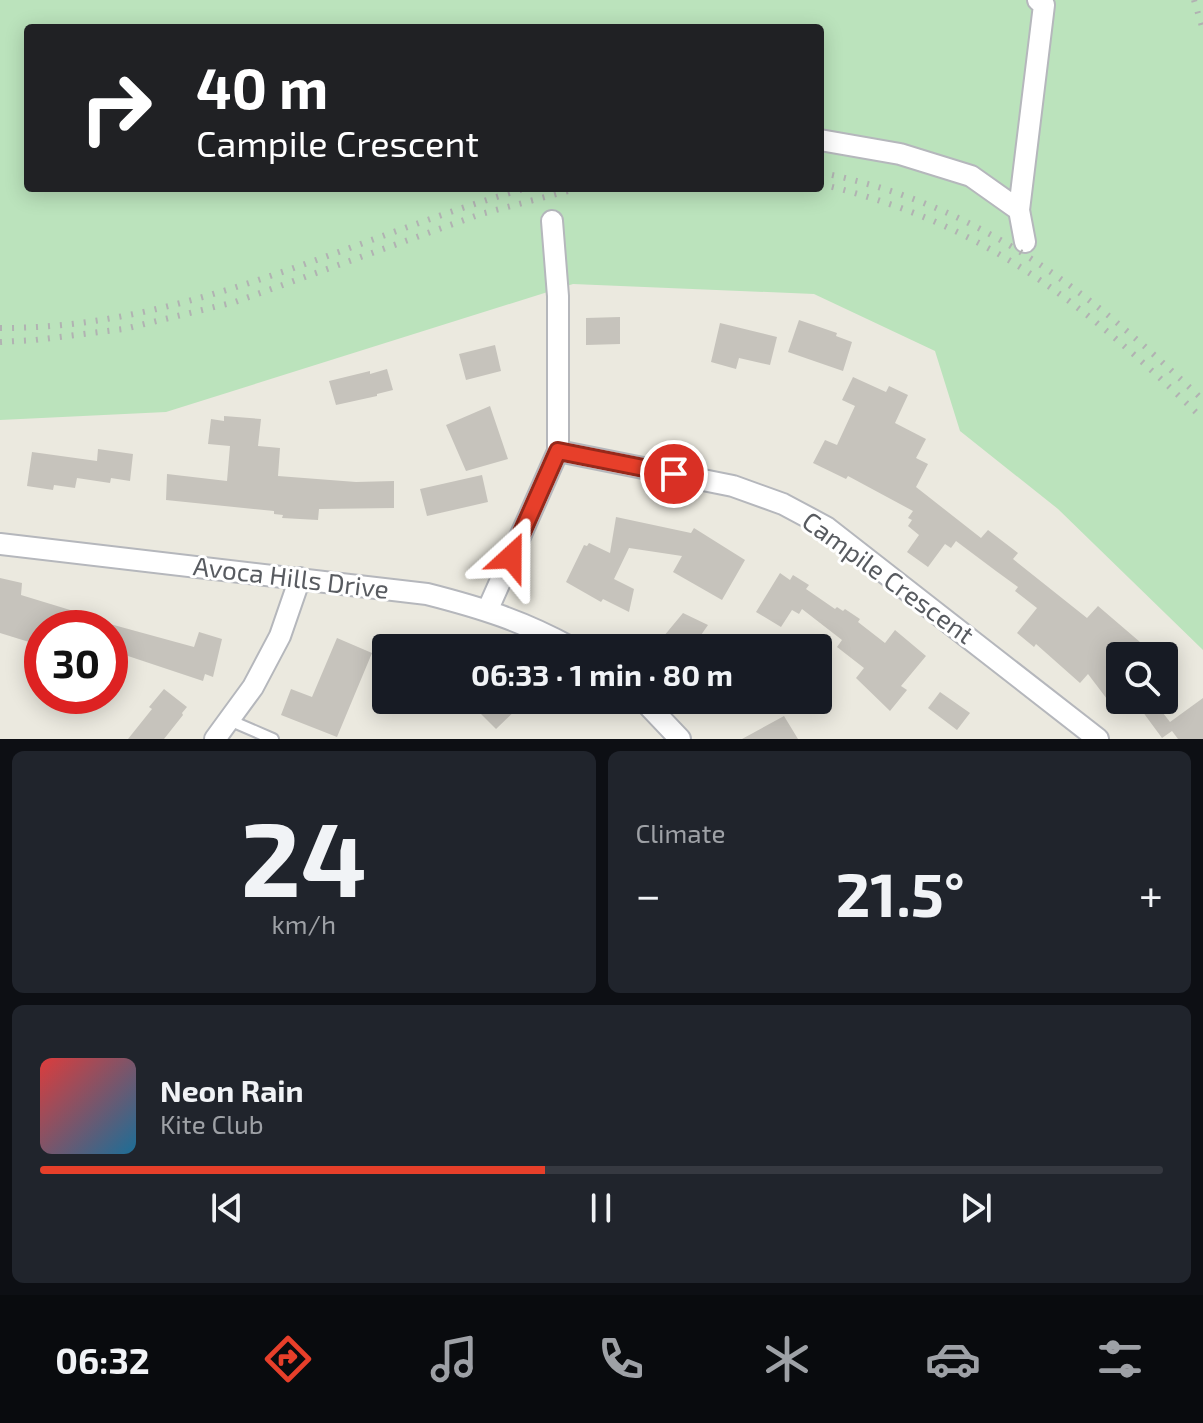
<!DOCTYPE html>
<meta charset="utf-8">
<style>
:root{--surface:#171b24;--page:#20242c;--text:#f1f3f6;--muted:#9ea1a6;--line:#363941;--accent:#e73f2a}
body{margin:0;font-family:"Exo 2",sans-serif;background:var(--page);color:var(--text);height:100vh;display:flex;flex-direction:column;font-size:30px;white-space:nowrap}
*{box-sizing:border-box;margin:0}
p{font-size:26px;color:var(--muted)}
.icon{flex:none;width:44px;height:44px;fill:none;stroke:currentColor;stroke-width:2;stroke-linecap:round;stroke-linejoin:round}
.map{position:relative;height:739px;overflow:hidden}
.sheet{display:flex;flex-direction:column;gap:12px;padding:12px;background:#0d0f14;flex:1}
.sheet>*{flex:none}
.banner{position:absolute;left:24px;top:24px;width:800px;height:168px;border-radius:8px;box-shadow:0 4px 20px #0003;background:#202124;color:#fff;overflow:hidden}
.fabs{position:absolute;left:1106px;top:642px;display:grid;gap:16px}
.fabs a{display:grid;place-items:center;width:72px;height:72px;border-radius:8px;background:var(--surface);box-shadow:0 4px 20px #0003;font-size:40px}
.speed{position:absolute;left:24px;top:610px;display:flex;gap:16px;font-size:40px;font-weight:700;text-align:center}
.speed>*{display:grid;place-content:center;width:104px;height:104px;border-radius:50%;background:var(--surface);box-shadow:0 4px 20px #0003;line-height:1}
.speed .limit{border:12px solid #d22;background:#fff;color:#111}
.pin{position:absolute;display:grid;place-items:center;width:68px;height:68px;color:#fff;margin:-34px;border:4px solid #fff;border-radius:50%;box-shadow:0 2px 8px #0007}
.me{position:absolute;width:88px;margin:-44px;rotate:24deg;stroke-linejoin:round;filter:drop-shadow(0 0 6px #0008)}
.turn{display:flex;align-items:center;gap:28px;height:168px;padding:0 40px;font-size:36px}
.turn .icon{width:104px;height:104px;stroke-width:2.5}
.turn b{display:block;font-size:56px;line-height:68px}
.big{font-size:60px;font-weight:700;line-height:1.1}
.sheet .widget{flex:1;display:flex;flex-direction:column;justify-content:center;gap:12px;min-width:0;padding:0 28px;border-radius:12px;background:var(--page)}
.sheet .dial{align-items:center;gap:0}
.dial b{font-size:104px;line-height:1}
.song{display:flex;align-items:center;gap:24px}
.cover{width:96px;height:96px;border-radius:12px;background:linear-gradient(135deg,hsl(0 70% 55%),hsl(200 70% 35%))}
.played{height:8px;border-radius:4px;background:linear-gradient(90deg,var(--accent) 45%,var(--line) 45%)}
.keys{display:flex;justify-content:space-around;direction:ltr}
.heat{display:flex;justify-content:space-between;align-items:center;font-size:44px;direction:ltr}
.sheet .tiles{flex:1;display:grid;gap:12px;grid-template-columns:1fr 1fr}
.widget:last-child{grid-column:span 2}
.trip{position:absolute;left:372px;top:634px;width:460px;height:80px;border-radius:8px;background:var(--surface);box-shadow:0 4px 20px #0003;font-weight:700;line-height:80px;text-align:center}
.menu{display:flex;height:128px;justify-content:space-around;align-items:center;background:#090b0e;color:var(--muted)}
.menu .icon{width:56px;height:56px}
.menu .active{color:var(--accent)}
.menu b{font-size:36px;color:var(--text)}
.map>svg:first-child{display:block}
.green{fill:#bbe3bc;fill-rule:evenodd}
.building{fill:#c6c3bc}
.lines{fill:none;stroke-linecap:round;stroke-linejoin:round}
.lane-casing{stroke:#b5b7bc;stroke-width:14}
.street-casing{stroke:#b5b7bc;stroke-width:24}
.lane{stroke:#fff;stroke-width:10}
.street{stroke:#fff;stroke-width:20}
.rail{stroke:#b1b2b2;stroke-width:6;stroke-dasharray:2 10;stroke-linecap:butt}
.route-casing{stroke:#96291b;stroke-width:20}
.route{stroke:#e73f2a;stroke-width:14}
.labels{text-anchor:middle;stroke-width:6;stroke-linejoin:round;paint-order:stroke}
.street-label{font-size:26px;fill:#585b60;stroke:#fff}
</style>
<div class="map">
<svg width="1203" height="739" viewBox="0 0 1203 739">
<rect width="100%" height="100%" fill="#ebe9df"/>
<path class="green" d="M0,0h1203v650l-145,-141 -98,-78 -25,-80 -121,-57 -241,-10 -407,128 -166,8zM28,28h792v160h-792z"/>
<path class="building" d="M620,317v27l-34,1v-27z
M799,320l38,13 -1,3 16,6 -9,29 -55,-19z
M720,323l57,14 -7,28 -31,-7 -3,11 -25,-7z
M495,345l6,26 -35,9 -7,-26z
M387,369l6,21 -16,4v2l-41,9 -7,-24 41,-10v3z
M853,377l33,15 3,-6 19,9 -13,28 31,16 -10,19 12,6 -12,23 65,51 7,-8 30,23 -5,6 74,59 11,-12 42,36 11,14h-31v38l-10,9 -22,-29 -8,9 -44,-39 -2,3 -17,-14 20,-25 -22,-17 3,-4 -22,-16 -40,-30 -5,7 -6,-4 -17,23 -21,-15 12,-17 -11,-9 4,-6 -4,-2 5,-7 -65,-35 -2,3 -33,-16 12,-23 12,5 18,-39 -13,-6z
M490,406l18,53 -42,12 -20,-46z
M224,416l37,3 -3,27 22,2 -2,28 78,6 38,-1v27l-75,1 -1,11 -36,-2 1,-3 -9,-1v-3l-108,-11 1,-26 60,7 3,-35 -22,-2 3,-25 13,2z
M98,449l35,5 -3,27 -19,-3 -1,5 -33,-5 -2,10 -21,-3 -1,5 -26,-4 5,-34 65,9z
M482,475l6,27 -61,14 -7,-27z
M616,517l75,16 3,-5 51,32 -23,40 -49,-28 9,-16 -53,-8 -15,31 20,10 -5,23 -26,-13 -2,3 -35,-20 18,-37 3,1 2,-3 21,10z
M780,573l10,7 3,-5 16,10 -3,4 29,20 2,-2 6,4 2,-2 15,10 -2,3 27,21 10,-13 31,26 -25,30 6,4 -17,21 -34,-33 8,-10 -27,-21 5,-7 -40,-31 -3,5 -7,-4 -11,17 -25,-15z
M0,578l22,5 -1,12 59,18 -5,15h-33v18l-42,-13z
M683,613l25,12 -16,23h-38z
M110,624l84,23 5,-15 23,7 -9,38 -8,-3 -2,7 -93,-31z
M337,638l35,15 -35,84 -56,-22 10,-26 21,8z
M164,689l23,18 -5,6 1,2 -19,24h-36l24,-30 -3,-2z
M940,692l30,21 -13,17 -29,-22z
M1203,698v41h-25l-6,-8 -10,7 -28,-38h19l17,22z
M467,700h59l-30,29z
M784,716l14,23h-56z"/>
<g class="lines">
<g class="lane-casing">
<path id="lane" d="M229,720l44,19"/>
</g>
<g class="street-casing">
<path id="street" d="M820,140l80,14 71,22 48,34 6,32
M1019,210l25,-205 -6,-5
M558,451l175,35 50,18 43,23 272,212
M0,544l427,50c55,14 96,27 145,54
M488,609l70,-158v-155l-6,-75
M643,700l37,39
M215,739l38,-52 27,-51 20,-58"/>
</g>
<use href="#lane" class="lane"/>
<use href="#street" class="street"/>
<path class="rail" d="M1194,0l9,30
M832,175c155,34 258,118 371,225
M820,184c166,39 263,119 383,235
M0,328c186,1 353,-91 527,-140
M0,342l35,-2 89,-11 111,-27 246,-88 98,-26"/>
</g>
<g class="lines">
<g class="route-casing">
<path id="route" d="M511,557l47,-106 116,23"/>
</g>
<use href="#route" class="route"/>
</g>
<g class="labels">
<g class="street-label">
<text transform="translate(291 578) rotate(7)" y="9">Avoca Hills Drive</text>
<text transform="translate(888 578) rotate(36)" y="9">Campile Crescent</text>
</g>
</g>
</svg>
<div class="fabs">
<a><svg class="icon" aria-label="search" viewBox="0 0 24 24"><circle cx="10" cy="10" r="6"/><path d="M15 15l6 6"/></svg></a>
</div>
<div class="speed"><div class="limit">30</div></div>
<div class="pin" style="left:674px;top:474px;background:#d93025"><svg class="icon" aria-label="arrive" viewBox="0 0 24 24"><path d="M6 21V4h12l-3 4 3 4H6"/></svg></div>
<svg class="me" style="left:511px;top:557px" viewBox="-20 -20 40 40"><path d="M0-17L14 15 0 8-14 15z" fill="#e73f2a" stroke="#fff" stroke-width="4"/></svg>
<div class="trip">06:33 · 1 min · 80 m</div>
<div class="banner">
<div class="turn"><svg class="icon" aria-label="right" viewBox="0 0 24 24"><path d="M7 20v-9h11M14 6l5 5-5 5"/></svg><div><b>40 m</b>Campile Crescent</div></div>
</div>
</div>
<section class="sheet">
<div class="tiles">
<div class="widget dial"><b>24</b><p>km/h</p></div>
<div class="widget"><p>Climate</p>
<div class="heat"><a>−</a><b class="big">21.5°</b><a>+</a></div>
</div>
<div class="widget">
<div class="song"><i class="cover"></i><div><b>Neon Rain</b><p>Kite Club</p></div></div>
<div class="played"></div>
<div class="keys"><svg class="icon" aria-label="previous" viewBox="0 0 24 24"><path d="M18 5L8 12l10 7zM5 5v14"/></svg><svg class="icon" aria-label="pause" viewBox="0 0 24 24"><path d="M8 5v14M16 5v14"/></svg><svg class="icon" aria-label="next" viewBox="0 0 24 24"><path d="M6 5l10 7-10 7zM19 5v14"/></svg></div>
</div>
</div>
</section>
<nav class="menu">
<b>06:32</b>
<svg class="icon active" aria-label="directions" viewBox="0 0 24 24"><path d="M12 3l9 9-9 9-9-9zM9 14v-3h6M13 9l2 2-2 2"/></svg>
<svg class="icon" aria-label="music" viewBox="0 0 24 24"><path d="M9 18V5l10-2v13"/><circle cx="6" cy="18" r="3"/><circle cx="16" cy="16" r="3"/></svg>
<svg class="icon" aria-label="phone" viewBox="0 0 24 24"><path d="M5 4h4l2 5-3 2q2 4 5 5l2-3 5 2v4C11 20 4 13 5 4z"/></svg>
<svg class="icon" aria-label="climate" viewBox="0 0 24 24"><path d="M12 3v18M4 7l16 10M4 17L20 7"/></svg>
<svg class="icon" aria-label="car" viewBox="0 0 24 24"><path d="M5 17H2v-5l4-1 3-4h7l3 4 3 1v5h-3M9 17h6M6 11h13"/><circle cx="7" cy="17" r="2"/><circle cx="17" cy="17" r="2"/></svg>
<svg class="icon" aria-label="filters" viewBox="0 0 24 24"><path d="M4 7h16M4 17h16"/><circle cx="9" cy="7" r="2"/><circle cx="15" cy="17" r="2"/></svg>
</nav>
